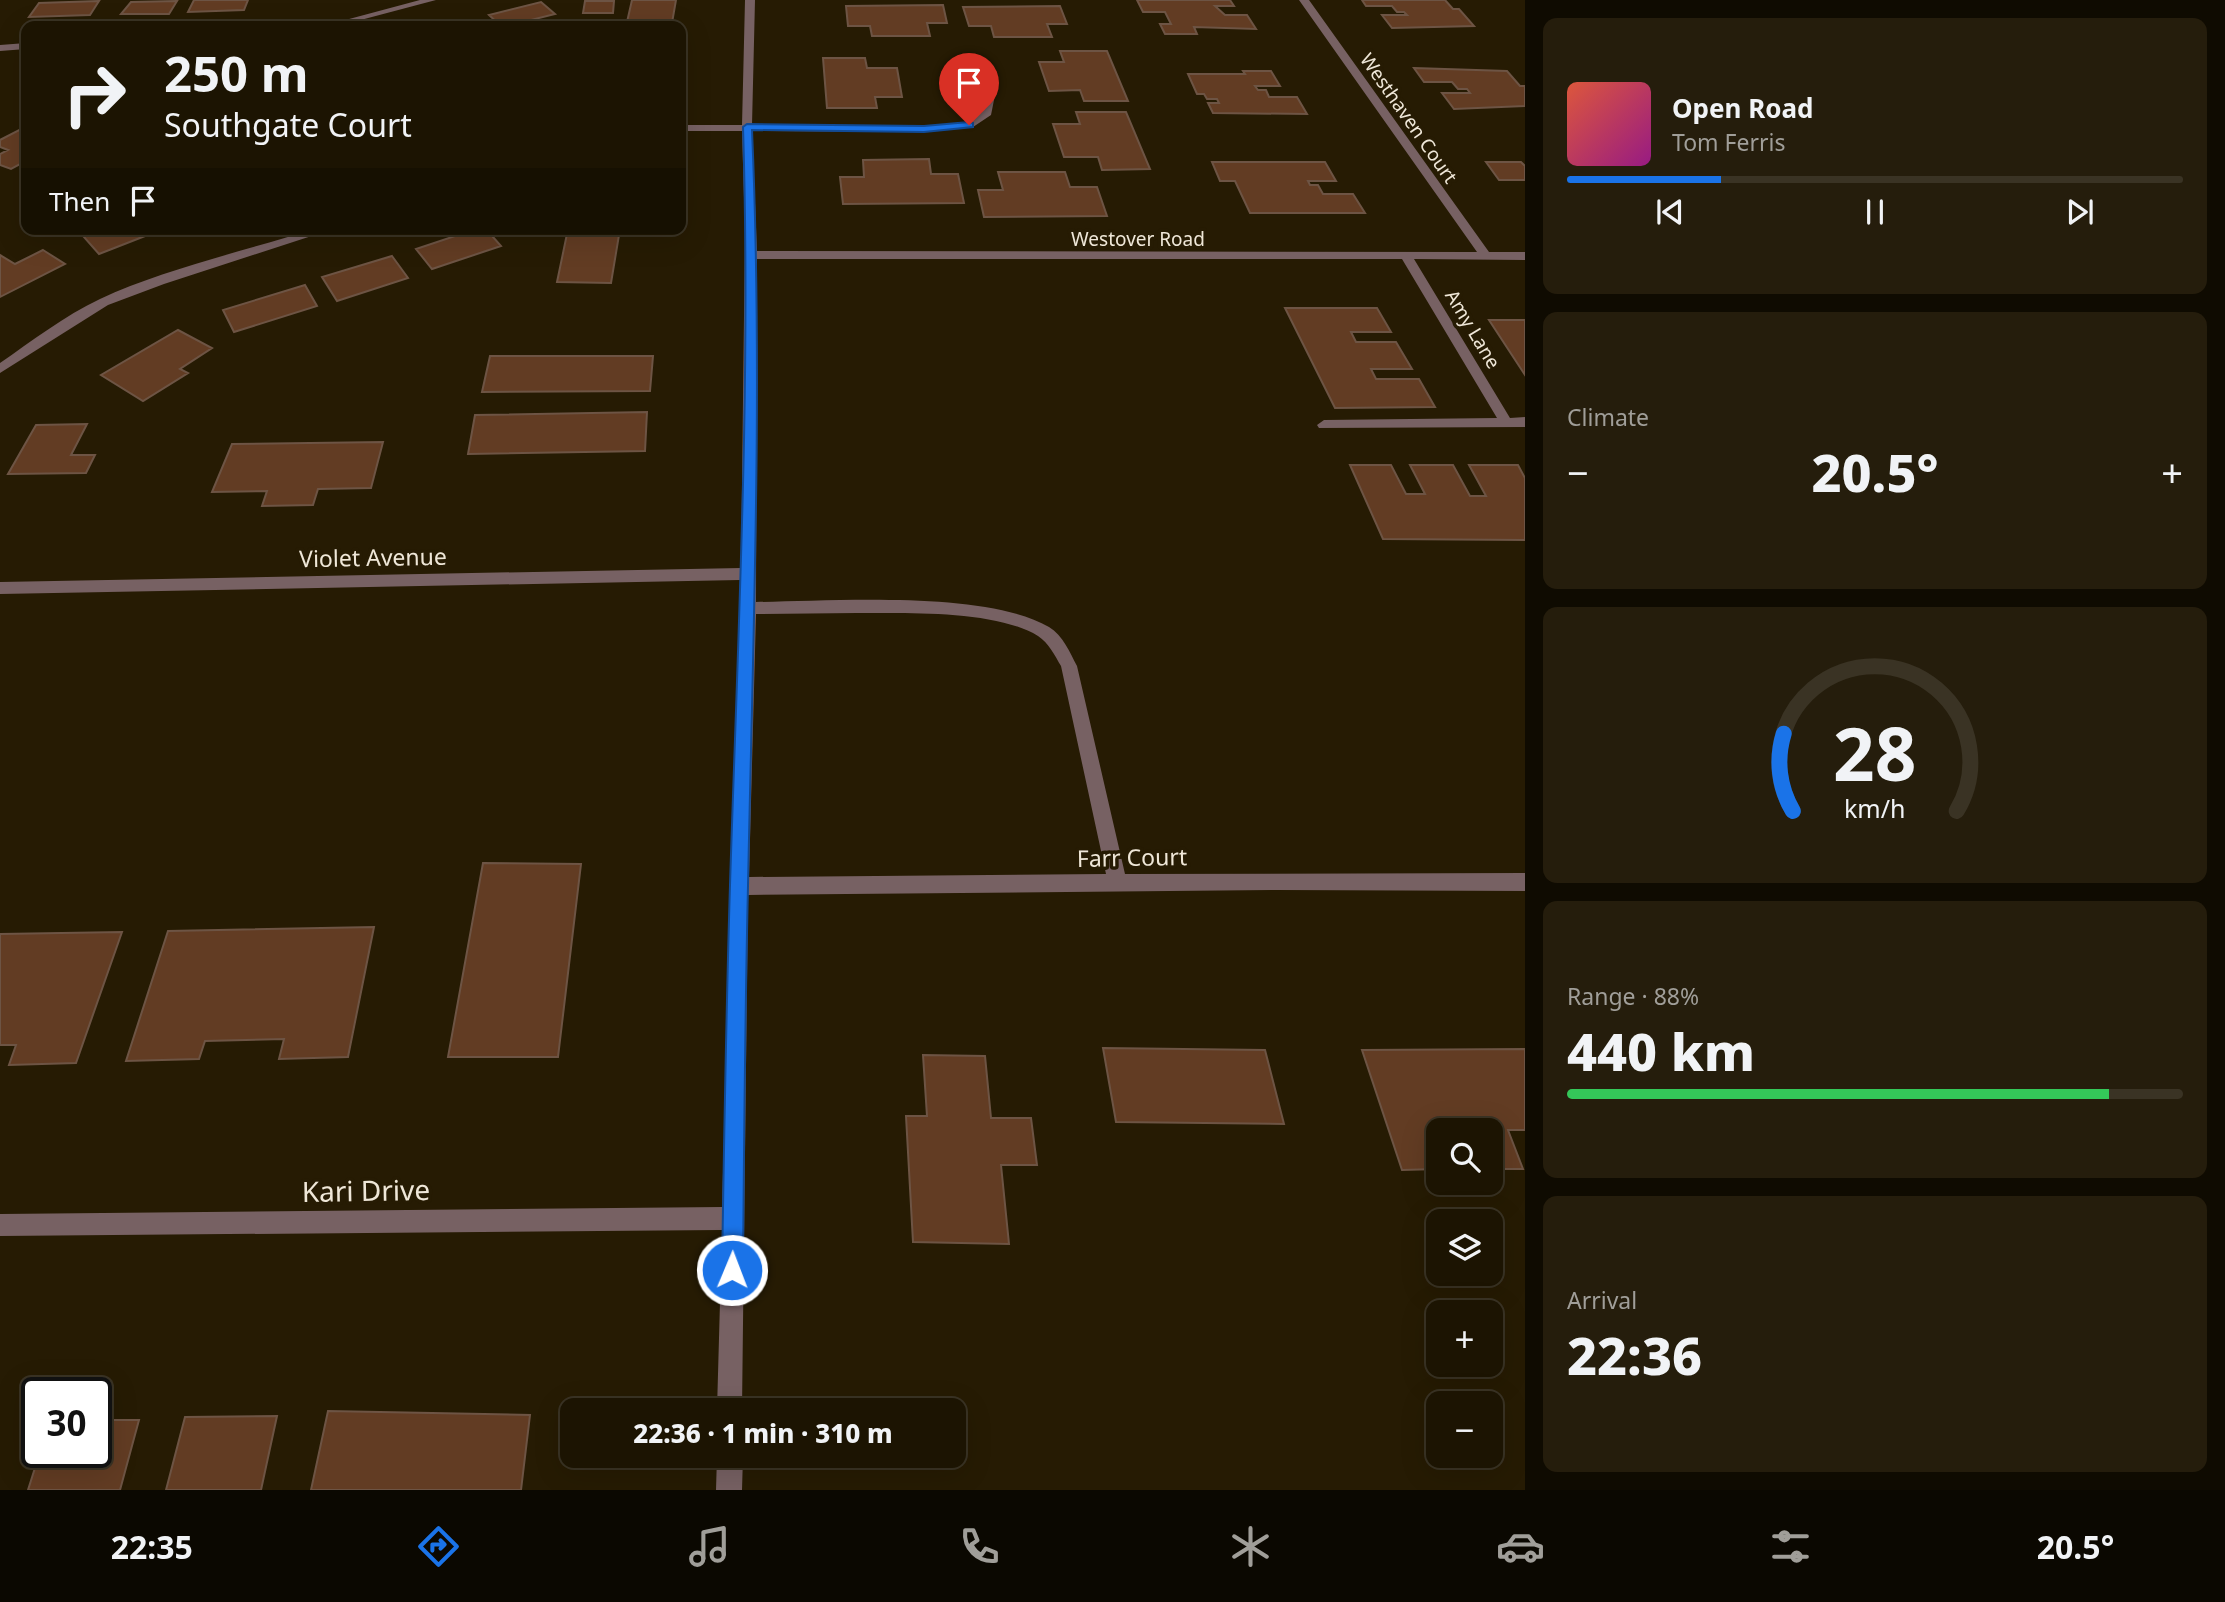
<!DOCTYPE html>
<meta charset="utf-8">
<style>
:root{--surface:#1c1402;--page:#251d0c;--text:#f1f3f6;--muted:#a09e99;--line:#3a3324;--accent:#1a73e8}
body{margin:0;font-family:"Noto Sans",sans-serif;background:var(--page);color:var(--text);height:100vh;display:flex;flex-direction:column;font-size:26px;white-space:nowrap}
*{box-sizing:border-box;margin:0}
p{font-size:23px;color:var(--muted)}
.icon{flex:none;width:38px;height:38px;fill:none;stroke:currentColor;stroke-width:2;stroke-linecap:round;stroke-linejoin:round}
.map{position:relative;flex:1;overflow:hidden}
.sheet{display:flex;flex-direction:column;gap:18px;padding:18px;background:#0f0b01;width:700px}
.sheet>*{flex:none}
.hud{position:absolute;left:21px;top:21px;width:665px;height:214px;border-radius:14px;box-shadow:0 7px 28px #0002,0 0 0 2px var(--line);background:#1c1402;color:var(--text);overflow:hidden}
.tools{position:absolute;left:1426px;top:1118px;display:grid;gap:14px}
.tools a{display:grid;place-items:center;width:77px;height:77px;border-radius:14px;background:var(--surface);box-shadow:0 7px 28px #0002,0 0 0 2px var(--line);font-size:35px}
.speed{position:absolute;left:21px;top:1377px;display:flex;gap:14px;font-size:35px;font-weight:700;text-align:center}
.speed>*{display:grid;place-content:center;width:91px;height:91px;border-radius:50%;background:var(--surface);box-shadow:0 7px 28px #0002,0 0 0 2px var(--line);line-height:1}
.speed .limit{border:4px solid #111;border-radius:10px;background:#fff;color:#111}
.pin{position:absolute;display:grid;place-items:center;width:60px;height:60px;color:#fff;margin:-72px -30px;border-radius:50% 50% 50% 0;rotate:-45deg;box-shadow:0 0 7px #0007}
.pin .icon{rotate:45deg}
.me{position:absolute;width:77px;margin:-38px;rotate:1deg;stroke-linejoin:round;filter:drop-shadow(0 0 5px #0008)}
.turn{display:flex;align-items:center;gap:24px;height:147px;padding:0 28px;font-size:32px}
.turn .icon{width:91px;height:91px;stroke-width:2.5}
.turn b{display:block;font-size:49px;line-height:60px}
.then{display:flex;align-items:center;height:66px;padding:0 28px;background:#0003;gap:14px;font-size:26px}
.big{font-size:52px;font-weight:800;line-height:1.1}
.sheet .tile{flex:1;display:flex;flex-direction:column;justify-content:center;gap:10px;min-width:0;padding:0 24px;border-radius:14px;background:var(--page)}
.sheet .dial{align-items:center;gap:0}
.dial svg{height:182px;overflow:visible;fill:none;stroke:var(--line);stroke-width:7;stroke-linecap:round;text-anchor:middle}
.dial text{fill:var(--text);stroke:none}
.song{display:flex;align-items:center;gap:21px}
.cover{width:84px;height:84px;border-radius:10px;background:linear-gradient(135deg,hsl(10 70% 55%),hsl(310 70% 35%))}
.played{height:7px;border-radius:4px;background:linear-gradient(90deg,var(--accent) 25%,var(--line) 25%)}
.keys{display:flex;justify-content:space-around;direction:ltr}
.heat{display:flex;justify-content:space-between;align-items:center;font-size:38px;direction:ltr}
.charge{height:10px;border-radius:5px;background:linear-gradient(90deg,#34c759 88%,var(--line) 0)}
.trip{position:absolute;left:560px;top:1398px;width:406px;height:70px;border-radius:14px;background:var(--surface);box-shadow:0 7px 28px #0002,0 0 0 2px var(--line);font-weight:800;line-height:70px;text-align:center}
.dock{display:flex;height:112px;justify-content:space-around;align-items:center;background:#0b0801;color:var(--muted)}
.dock .icon{width:49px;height:49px}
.dock .current{color:var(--accent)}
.dock b{font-size:32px;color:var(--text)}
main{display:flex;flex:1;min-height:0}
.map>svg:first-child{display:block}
.building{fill:#623c23;stroke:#6d5444;stroke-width:2}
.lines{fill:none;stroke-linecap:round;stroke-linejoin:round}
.minor{fill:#776163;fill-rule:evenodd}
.route{fill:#1a73e8;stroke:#114b97;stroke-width:2}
.labels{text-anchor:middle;stroke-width:7;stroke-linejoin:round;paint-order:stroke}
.far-street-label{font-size:19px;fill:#efe7d8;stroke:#261b03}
.street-label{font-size:23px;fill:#efe7d8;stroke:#261b03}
.near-street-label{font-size:28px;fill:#efe7d8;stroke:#261b03}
</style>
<main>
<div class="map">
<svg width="1525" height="1490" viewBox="0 0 1525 1490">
<rect width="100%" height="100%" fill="#261b03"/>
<path class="building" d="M194,0h54l-4,10 -56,2z
M632,0h44l-4,23 -45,-1z
M1137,0h93l4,6h-19l10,9h22l9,14 -62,-2 3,7h-32l-5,-10h11l-6,-12h-22z
M1362,0h83l8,9h6l15,17 -82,2 -10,-13h25l-3,-3h-7l-5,-6h-26z
M99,1l-9,14 -61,2 10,-14z
M177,1l-8,13h-48l10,-12z
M585,1h29l-1,12h-30z
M541,2l14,12 -48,12h-6l-12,-11z
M943,5l4,18h-20l3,13h-58l-2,-10h-22l-2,-20z
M1060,6l7,18h-20l5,13h-58l-3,-11h-22l-6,-19z
M1060,51h47l21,50h-44l-4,-11 -31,1 -10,-29h25z
M823,58h42l2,10h30l5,29h-27l2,11h-50z
M1414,68l93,3 13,15h5v20l-71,3 -12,-16h28l-3,-4h-9l-6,-7h-28z
M1243,71h28l9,15h-25l3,4h8l3,7h28l10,17 -94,-1 -5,-10h11l-2,-4h-10l-3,-5h-7l-9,-20h57z
M1076,112h50l24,57 -48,1 -4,-13h-34l-11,-33h27z
M23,128l3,1v32l-15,8 -11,-4v-11l8,-4 -8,-3v-7z
M929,159l2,15h27l6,29 -121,1 -3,-27h24l-1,-17z
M1212,162h113l11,19h-28l2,4h8l5,9h30l12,19h-115l-15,-32h-15z
M1486,162h35l4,4v14h-26z
M998,172h67l5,15h27l10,29 -123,1 -6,-27h25z
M101,229h62l-64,25 -16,-18z
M476,229h10l15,17 -69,23 -16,-20z
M568,229h52l-9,54 -54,-1z
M43,250l22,14 -65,33v-42l15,9z
M392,256l16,22 -71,23 -15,-24z
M305,285l12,21 -83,26 -11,-22z
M1285,308h92l14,24h-40l5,10h40l16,27h-41l5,10h43l16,28 -100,1z
M1489,320h36v55z
M178,330l34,18 -32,21 8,4 -45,28 -42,-26z
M490,356h163l-3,35 -168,1z
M647,412l-2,39 -177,3 7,-39z
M87,424l-16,31h24l-9,18 -78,1 28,-49z
M383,442l-12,46 -53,1 -5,16 -51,1 5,-15 -55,1 20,-48z
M1350,465h41l15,29h19l-15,-29h43l17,31h16l-17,-31h49l7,13v62l-142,-1z
M483,863l98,1 -23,193h-110z
M374,927l-26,130 -69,2 5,-20 -79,2 -6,18 -73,2 42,-130z
M122,932l-46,131 -67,2 7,-20h-16v-111z
M1103,1048l162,2 19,74 -168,-2z
M1525,1049v81h-17l15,39h-32v-39h-53v39l-36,1 -40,-120z
M923,1055l62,1 6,62h40l6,47h-36l8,79 -96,-2 -7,-126h21z
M328,1411l202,4 -9,75h-210z
M277,1416l-16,74h-95l19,-73z
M96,1420h43l-19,70h-92l12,-38h56z"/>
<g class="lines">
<path class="minor" d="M420,0h16l-98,26h-15z
M745,0h10l-3,125 172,1 42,-4 16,-10 3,-17 -15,-28 5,-3 5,3 15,28 -4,20 -18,12 -49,5 -172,-1 5,120 720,1 -178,-252h10l180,252h36v8l-111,-1 96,159 15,-1v10l-206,1 -2,-3 7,-5 173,-2 -95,-159h-645l-1,343c75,-1 230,-12 293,25 14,8 21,26 28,39l48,208 400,-1v18l-246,-1 -531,5 -6,515h-25l5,-180 -722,6v-22l722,-7 18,-627 -740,14v-12l741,-14 4,-336 -3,-101h-61v-6h61zM857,613c50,0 139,-3 181,23 11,7 17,20 23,30l45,208 -357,3 7,-263z
M26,43v6l-26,2v-6z
M314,229h19l-169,55 -56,21 -108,68v-10c32,-22 64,-47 100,-64 64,-30 145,-48 214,-70z
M717,1456h26l-1,34h-26z"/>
</g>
<path class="route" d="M969,122l4,1v4l-49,5 -172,-2c11,252 1,504 -4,756 -3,128 -4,256 -5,384l-3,8 -8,3 -7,-3 -3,-8c2,-128 4,-256 8,-385 8,-252 21,-506 13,-758l4,-3 177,2z"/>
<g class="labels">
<g class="far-street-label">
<text transform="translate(1409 118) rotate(55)" y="7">Westhaven Court</text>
<text x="1138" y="246">Westover Road</text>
<text transform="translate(1473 329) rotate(59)" y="7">Amy Lane</text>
</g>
<g class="street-label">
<text transform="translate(373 558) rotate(-1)" y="8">Violet Avenue</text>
<text transform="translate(1132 858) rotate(-1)" y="8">Farr Court</text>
</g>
<g class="near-street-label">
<text transform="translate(366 1191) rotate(-1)" y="10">Kari Drive</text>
</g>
</g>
</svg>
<div class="tools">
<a><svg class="icon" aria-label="search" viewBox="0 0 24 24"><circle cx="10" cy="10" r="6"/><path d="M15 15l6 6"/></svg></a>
<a><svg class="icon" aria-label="layers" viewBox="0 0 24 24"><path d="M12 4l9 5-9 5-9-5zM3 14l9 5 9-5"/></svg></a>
<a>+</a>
<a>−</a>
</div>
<div class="speed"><div class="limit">30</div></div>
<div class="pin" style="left:969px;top:125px;background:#d93025"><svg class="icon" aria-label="arrive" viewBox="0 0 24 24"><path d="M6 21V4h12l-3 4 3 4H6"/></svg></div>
<svg class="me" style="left:732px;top:1270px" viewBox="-20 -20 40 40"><circle r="17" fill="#1a73e8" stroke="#fff" stroke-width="3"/><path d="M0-11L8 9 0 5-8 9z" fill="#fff"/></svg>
<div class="trip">22:36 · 1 min · 310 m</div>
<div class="hud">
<div class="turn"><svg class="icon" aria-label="right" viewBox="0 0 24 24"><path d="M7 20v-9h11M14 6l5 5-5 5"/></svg><div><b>250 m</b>Southgate Court</div></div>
<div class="then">Then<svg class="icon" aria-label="arrive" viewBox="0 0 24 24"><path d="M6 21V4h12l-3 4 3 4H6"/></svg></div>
</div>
</div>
<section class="sheet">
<div class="tile">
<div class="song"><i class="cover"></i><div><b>Open Road</b><p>Tom Ferris</p></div></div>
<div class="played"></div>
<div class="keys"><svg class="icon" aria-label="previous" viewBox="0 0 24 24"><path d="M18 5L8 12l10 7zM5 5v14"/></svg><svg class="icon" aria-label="pause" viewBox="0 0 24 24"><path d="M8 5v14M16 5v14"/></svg><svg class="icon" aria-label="next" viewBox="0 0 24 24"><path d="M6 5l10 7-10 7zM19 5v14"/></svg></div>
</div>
<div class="tile"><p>Climate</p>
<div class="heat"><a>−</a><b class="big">20.5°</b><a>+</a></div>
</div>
<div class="tile dial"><svg viewBox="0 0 100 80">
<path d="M14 69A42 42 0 1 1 86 69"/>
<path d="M14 69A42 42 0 0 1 10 35" stroke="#1a73e8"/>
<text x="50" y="56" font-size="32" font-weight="700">28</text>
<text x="50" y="72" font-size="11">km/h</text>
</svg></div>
<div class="tile"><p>Range · 88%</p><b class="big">440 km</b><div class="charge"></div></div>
<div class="tile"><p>Arrival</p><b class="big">22:36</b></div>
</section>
</main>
<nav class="dock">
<b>22:35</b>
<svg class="icon current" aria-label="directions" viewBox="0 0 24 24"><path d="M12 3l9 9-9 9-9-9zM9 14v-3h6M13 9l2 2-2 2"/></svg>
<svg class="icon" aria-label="music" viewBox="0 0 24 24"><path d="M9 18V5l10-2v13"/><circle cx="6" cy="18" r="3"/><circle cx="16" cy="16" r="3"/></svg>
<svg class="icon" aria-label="phone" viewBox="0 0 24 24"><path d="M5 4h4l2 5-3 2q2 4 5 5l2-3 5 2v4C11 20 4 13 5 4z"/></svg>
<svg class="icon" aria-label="climate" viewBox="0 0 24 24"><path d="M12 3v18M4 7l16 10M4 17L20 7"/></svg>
<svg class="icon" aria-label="car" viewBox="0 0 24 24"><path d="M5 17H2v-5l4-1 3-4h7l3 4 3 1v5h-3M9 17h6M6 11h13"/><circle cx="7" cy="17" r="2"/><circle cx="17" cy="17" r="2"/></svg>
<svg class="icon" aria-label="filters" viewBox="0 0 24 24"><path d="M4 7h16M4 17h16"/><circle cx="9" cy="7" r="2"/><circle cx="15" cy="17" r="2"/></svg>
<b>20.5°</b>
</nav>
